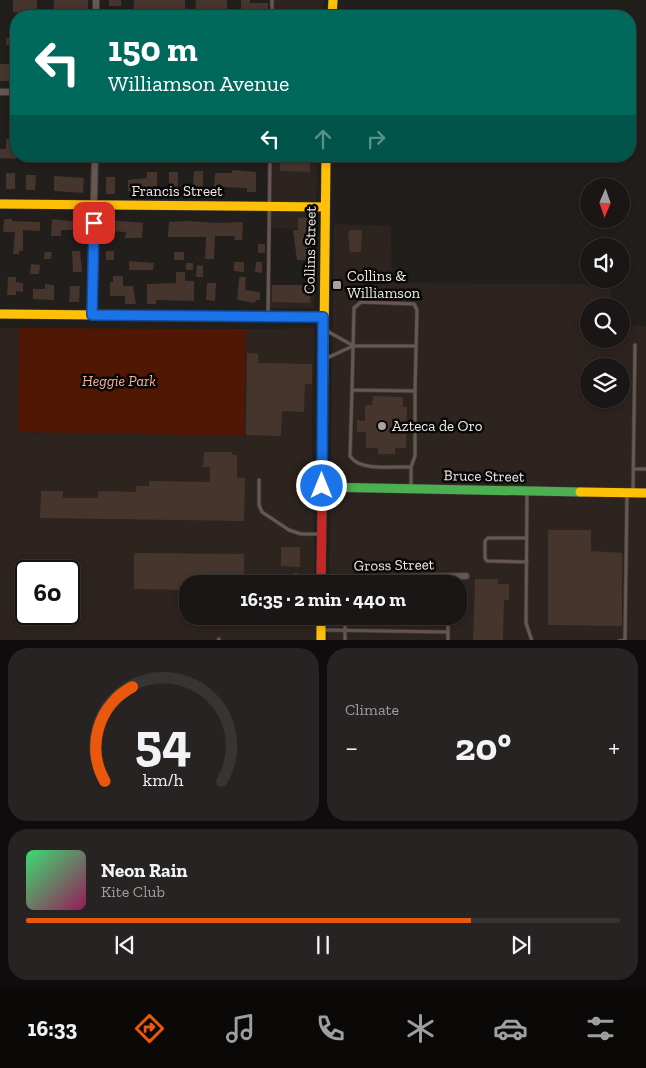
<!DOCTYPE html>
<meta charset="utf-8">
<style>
:root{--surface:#191615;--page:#262322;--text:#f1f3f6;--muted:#9f9fa0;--line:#373534;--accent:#ea580c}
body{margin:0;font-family:"Zilla Slab",serif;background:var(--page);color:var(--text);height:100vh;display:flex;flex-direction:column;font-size:19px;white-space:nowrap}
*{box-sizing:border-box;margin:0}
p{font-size:16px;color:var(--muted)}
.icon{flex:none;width:28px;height:28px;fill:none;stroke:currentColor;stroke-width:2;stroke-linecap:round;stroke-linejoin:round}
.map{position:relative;height:640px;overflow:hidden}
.side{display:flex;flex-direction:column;gap:8px;padding:8px;background:#0e0c0c;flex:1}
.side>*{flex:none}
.guide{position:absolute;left:10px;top:10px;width:626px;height:152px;border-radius:20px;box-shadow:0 2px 8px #0003,0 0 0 1px var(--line);background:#00695c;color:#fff;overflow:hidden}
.needle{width:32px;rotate:182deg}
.tools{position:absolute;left:580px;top:178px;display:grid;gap:10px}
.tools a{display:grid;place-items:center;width:50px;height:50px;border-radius:50%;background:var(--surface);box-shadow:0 2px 8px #0003,0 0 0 1px var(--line);font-size:25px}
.speed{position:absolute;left:15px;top:560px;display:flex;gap:10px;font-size:25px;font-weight:700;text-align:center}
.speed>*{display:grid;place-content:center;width:65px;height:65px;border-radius:50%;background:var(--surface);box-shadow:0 2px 8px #0003,0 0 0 1px var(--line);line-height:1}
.speed .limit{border:2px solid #111;border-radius:8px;background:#fff;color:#111}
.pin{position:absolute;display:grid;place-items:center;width:42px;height:42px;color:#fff;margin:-21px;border-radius:10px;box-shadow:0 2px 8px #0006}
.me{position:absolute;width:55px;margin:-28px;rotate:0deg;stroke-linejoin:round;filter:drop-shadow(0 0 4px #0008)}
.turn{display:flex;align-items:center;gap:18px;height:105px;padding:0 15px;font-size:22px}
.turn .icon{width:65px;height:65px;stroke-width:2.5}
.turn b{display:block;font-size:35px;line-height:42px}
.lanes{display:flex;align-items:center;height:48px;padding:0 15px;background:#0003;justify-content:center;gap:25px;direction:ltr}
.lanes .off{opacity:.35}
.big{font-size:38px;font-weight:700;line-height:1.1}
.side .card{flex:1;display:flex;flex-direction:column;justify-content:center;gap:8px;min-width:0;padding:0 18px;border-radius:20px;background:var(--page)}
.side .dial{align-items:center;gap:0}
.dial svg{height:130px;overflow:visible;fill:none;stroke:var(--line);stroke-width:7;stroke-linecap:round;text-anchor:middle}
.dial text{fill:var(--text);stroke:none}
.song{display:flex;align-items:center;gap:15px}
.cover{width:60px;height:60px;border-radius:8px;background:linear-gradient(135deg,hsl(140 70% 55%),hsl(330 70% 35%))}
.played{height:5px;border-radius:2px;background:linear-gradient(90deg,var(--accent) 75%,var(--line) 75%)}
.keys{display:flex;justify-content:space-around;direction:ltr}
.heat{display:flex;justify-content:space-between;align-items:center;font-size:28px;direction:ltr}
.side .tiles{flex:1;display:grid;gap:8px;grid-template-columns:1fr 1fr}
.card:last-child{grid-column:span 2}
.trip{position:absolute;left:179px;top:575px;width:288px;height:50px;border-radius:20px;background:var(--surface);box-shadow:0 2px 8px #0003,0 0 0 1px var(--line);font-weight:700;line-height:50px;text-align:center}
.dock{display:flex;height:80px;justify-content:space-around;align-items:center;background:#0a0908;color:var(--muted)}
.dock .icon{width:35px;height:35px}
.dock .active{color:var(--accent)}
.dock b{font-size:22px;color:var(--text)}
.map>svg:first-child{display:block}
.built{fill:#2d231f;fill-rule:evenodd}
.green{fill:#4f1704}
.building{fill:#45352d}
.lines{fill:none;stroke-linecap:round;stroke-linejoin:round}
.lane-casing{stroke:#3d3b39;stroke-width:4.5}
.street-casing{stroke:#3d3b39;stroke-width:8}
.fast-casing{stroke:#3d3b39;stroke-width:10}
.slow-casing{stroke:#3d3b39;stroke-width:10}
.jam-casing{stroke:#3d3b39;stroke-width:10}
.lane{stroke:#685650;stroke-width:3}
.street{stroke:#685650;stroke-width:6}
.fast{stroke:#4caf50;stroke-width:9}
.slow{stroke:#ffc107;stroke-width:9}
.jam{stroke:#c62828;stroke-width:9}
.route-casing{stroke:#114b97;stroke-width:12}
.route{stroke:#1a73e8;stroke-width:9}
.poi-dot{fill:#a6a3a1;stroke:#0a0807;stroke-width:2}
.labels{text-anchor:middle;stroke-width:5;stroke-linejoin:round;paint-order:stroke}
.street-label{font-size:15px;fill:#edeae8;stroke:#0a0807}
.poi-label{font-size:15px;fill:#edeae8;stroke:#0a0807;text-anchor:start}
.park-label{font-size:15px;font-style:italic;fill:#fbb199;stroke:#0a0807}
</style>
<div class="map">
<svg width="646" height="641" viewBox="0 0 646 641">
<rect width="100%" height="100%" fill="#211e1c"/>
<path class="built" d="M274,0h50l-1,16h-49z
M272,156h45l-1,73 -46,-1z
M334,224l57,2 1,57 219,1v22h-22v33h32v-13h25v314l-318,1v-25h130v-32h-129zM589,366h32v33h-32z
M269,285h45v23h-45z
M0,328h19l-1,104 226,4 2,-107 68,-1 -2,110 3,146h-127v32h128v24l-316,1zM26,571h43v43h-43z"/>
<path class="green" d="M19,328l227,1 -2,107 -226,-4z"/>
<path class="building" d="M13,0h24v15l-24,-3z
M54,0h34v11h-5v3l-30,2z
M109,0h12v6h-12z
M134,0h51v13l-2,3h-6v-7h-36v5h-8z
M196,0h31v16l-32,-3z
M241,0h9v3h18v10h-18v3h-9z
M6,38h8v7h-8z
M0,64h15v17h-15z
M6,139h10v20l-16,-1v-9h6z
M280,156h30v16l-30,-1z
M232,170l24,2v20h-9v-4l-24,-1v3h-9l1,-17h17z
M194,171h9v16h-10z
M147,172h10v19h-29v-11l19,-2z
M169,172h9v15l-9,1z
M6,173h9v16h-9z
M26,175h10l-1,15h-9z
M54,176l30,2 -1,15 -29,-2z
M106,177h9v17h-9z
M298,218h17l-1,33h-3v9h-14l-4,-30h5z
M4,219h8v2l28,1v9l-17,-1v21h-4v3h-6l2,-22h-12z
M52,219l28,3v8h-19v6h-10z
M110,220l33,3 -1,15h-17l1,-6 -17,-1z
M187,221l30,2 26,-1 -1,18h-8l1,-4h-20l-1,23h-9l1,-22h-38l1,-15z
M350,230h12l-1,22h-11l-2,-18z
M258,244h7v9h-7z
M72,251h8l2,21h-9z
M106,251h8v9h-8z
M45,252h7l-1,7h-7z
M174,252h10v8h-10z
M129,261l25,2 -1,7h-24z
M234,262h10v10l-10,-1z
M256,262h6v11l-7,-1z
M186,263h7v7h-7z
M31,264l9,1 -1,9h-9z
M197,265l6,1v11h-7z
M176,272h9v9h9v20l-38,-1v4h-9v-20l29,-1z
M113,276h10v10h10l3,18h-11v-8h-15v-14h3z
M8,277h8v5l7,1v9l-7,-1v4h-9z
M239,277h7l-1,13 15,2v8h-4l-1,3 -18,-3z
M207,283h9l-1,18 -9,-1z
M45,284l9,1v15l-21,-1v-10h12z
M272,285h38v18l-38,-1z
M70,286h10l-1,16h-10z
M247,353l11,1v9l54,1v20h-7l-1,28 -22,-1 -1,25 -35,-1z
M373,396l30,1v10h4l-1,41h-11v6h-17v-6h-12v-16h-9v-12l8,1v-16h7z
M204,452h28v3h5v23h8l-1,43 -204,-3 1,-27h22v7h35v-7l38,1v-6h13v-5l61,1v-15h-7z
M548,530h43v21l31,2v73l-74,-1z
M281,547h19v20l-19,-1z
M134,553l110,1v20l15,1v7l-71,2v6l-54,-1z
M475,579h23v5h11v16h-5l-1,41h-30z"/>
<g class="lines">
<g class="lane-casing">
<path id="lane" d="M272,16v-16
M361,302l53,2 3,6 -2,81 -63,-1 2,-82z
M268,316l2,-160
M327,331l25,14
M327,358l26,-12h62
M352,390l-2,66c10,16 43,10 61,11v21
M411,467l4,-11v-65
M633,469h13
M259,480v25l3,7 27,18 12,4h20
M527,491l-1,132 6,18
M633,492l2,-147
M527,562l-40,-1 -2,-3v-17l3,-3h39
M295,584l1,-9
M345,616v25
M324,630l124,2
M218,641l1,-2
M448,641v-25
M619,641l6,-1 2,-147"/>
</g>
<g class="street-casing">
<path id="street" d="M96,0v16
M0,92h16
M91,315l4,-159
M321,579l145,-3"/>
</g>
<g class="fast-casing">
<path id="fast" d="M322,487l258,5"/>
</g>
<g class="slow-casing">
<path id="slow" d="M332,16l1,-16
M0,204l325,3
M0,314l323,3
M323,431l3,-275
M580,492l66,1
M321,616v25"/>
</g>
<g class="jam-casing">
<path id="jam" d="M321,584l2,-153"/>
</g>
<use href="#lane" class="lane"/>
<use href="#street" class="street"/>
<use href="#fast" class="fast"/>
<use href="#slow" class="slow"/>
<use href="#jam" class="jam"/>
</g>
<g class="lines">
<g class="route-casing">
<path id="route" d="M94,223l-2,92 231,2 -1,169"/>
</g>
<use href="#route" class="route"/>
</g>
<g class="poi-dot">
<rect x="332" y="280" width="10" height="10" rx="2.5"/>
<circle cx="382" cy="426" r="5"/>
</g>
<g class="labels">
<g class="street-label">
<text x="177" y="196">Francis Street</text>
<text transform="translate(310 250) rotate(-89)" y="5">Collins Street</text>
<text transform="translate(484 476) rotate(1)" y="5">Bruce Street</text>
<text transform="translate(394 565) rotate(-1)" y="5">Gross Street</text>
</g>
<g class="poi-label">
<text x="347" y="281">Collins &amp;<tspan x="347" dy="17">Williamson</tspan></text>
<text x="392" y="431">Azteca de Oro</text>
</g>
<g class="park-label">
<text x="119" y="386">Heggie Park</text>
</g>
</g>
</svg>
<div class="tools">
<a><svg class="needle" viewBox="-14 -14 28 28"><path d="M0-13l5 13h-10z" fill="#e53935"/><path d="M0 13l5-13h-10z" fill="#9f9fa0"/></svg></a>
<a><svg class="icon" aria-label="sound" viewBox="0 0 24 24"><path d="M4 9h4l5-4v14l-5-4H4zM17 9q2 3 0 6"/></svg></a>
<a><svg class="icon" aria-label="search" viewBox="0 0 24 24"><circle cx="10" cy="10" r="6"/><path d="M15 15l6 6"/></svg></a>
<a><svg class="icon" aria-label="layers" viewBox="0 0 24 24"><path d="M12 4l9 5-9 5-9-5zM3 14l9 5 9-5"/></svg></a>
</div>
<div class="speed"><div class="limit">60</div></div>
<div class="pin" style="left:94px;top:223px;background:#d93025"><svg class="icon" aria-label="arrive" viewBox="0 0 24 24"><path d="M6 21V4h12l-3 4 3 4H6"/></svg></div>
<svg class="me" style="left:322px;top:486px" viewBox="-20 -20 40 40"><circle r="17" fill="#1a73e8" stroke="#fff" stroke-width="3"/><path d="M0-11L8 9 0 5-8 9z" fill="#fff"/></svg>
<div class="trip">16:35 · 2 min · 440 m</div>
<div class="guide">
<div class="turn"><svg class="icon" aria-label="left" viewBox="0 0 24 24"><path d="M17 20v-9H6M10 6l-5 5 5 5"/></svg><div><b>150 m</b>Williamson Avenue</div></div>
<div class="lanes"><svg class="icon" aria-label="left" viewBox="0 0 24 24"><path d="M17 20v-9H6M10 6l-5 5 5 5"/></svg><svg class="icon off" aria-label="ahead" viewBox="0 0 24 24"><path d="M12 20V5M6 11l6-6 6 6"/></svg><svg class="icon off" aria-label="right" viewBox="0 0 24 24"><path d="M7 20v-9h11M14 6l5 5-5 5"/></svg></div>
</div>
</div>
<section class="side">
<div class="tiles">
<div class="card dial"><svg viewBox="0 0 100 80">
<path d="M14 69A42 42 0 1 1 86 69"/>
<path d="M14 69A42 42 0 0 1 31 11" stroke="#ea580c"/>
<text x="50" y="56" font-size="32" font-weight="700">54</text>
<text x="50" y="72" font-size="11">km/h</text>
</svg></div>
<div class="card"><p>Climate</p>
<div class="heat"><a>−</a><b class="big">20°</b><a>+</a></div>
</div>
<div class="card">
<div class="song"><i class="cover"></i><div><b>Neon Rain</b><p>Kite Club</p></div></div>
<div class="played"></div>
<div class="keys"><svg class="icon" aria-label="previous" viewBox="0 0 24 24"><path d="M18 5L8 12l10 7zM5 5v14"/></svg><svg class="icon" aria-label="pause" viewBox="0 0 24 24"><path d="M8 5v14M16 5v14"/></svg><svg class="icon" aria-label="next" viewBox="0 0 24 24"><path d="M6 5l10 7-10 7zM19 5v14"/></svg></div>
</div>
</div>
</section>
<nav class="dock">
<b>16:33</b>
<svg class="icon active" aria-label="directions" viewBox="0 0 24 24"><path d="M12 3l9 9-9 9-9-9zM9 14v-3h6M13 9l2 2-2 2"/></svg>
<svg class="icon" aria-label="music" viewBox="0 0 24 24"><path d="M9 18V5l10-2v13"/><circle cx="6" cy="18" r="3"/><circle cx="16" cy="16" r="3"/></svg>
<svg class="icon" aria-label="phone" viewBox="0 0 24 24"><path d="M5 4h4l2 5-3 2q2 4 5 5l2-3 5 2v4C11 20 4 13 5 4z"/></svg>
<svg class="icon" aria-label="climate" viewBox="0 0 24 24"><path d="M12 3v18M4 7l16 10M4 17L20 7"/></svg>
<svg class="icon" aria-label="car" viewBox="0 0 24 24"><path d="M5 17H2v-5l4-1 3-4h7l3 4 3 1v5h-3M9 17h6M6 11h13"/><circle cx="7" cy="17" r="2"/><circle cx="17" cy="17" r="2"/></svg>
<svg class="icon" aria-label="filters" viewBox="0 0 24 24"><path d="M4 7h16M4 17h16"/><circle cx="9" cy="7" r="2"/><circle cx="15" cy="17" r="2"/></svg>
</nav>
